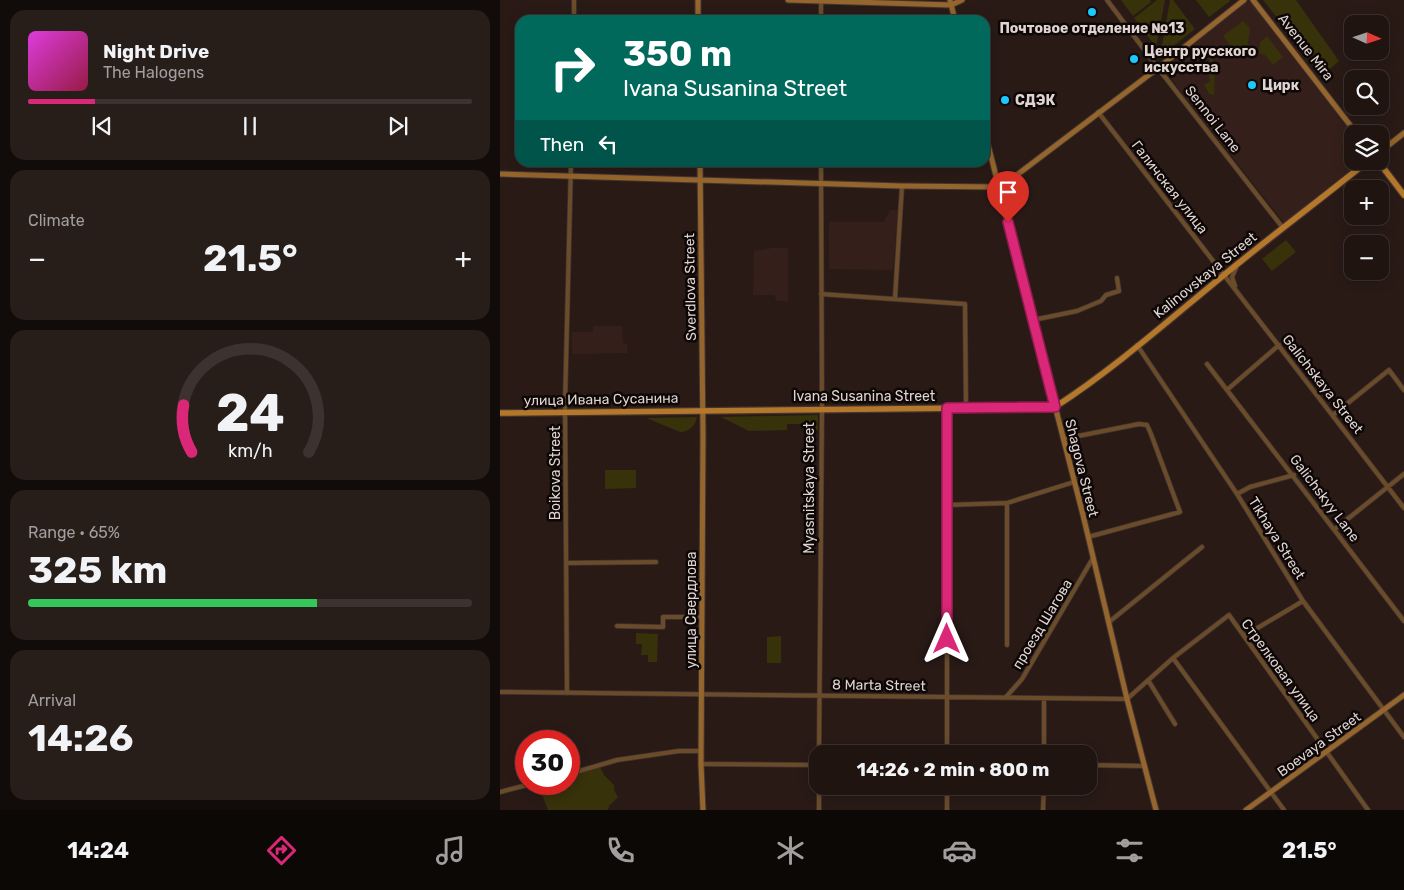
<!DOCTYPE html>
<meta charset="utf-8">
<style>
:root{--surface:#1f1410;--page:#271d19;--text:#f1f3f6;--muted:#a19e9f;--line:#3c3330;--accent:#db2777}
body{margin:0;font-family:Rubik,sans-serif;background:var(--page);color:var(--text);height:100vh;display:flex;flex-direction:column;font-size:19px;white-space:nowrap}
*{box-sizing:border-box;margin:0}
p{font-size:16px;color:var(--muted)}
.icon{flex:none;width:28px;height:28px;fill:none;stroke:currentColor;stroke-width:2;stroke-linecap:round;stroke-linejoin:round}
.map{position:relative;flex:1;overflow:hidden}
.sheet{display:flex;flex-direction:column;gap:10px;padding:10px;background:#110b09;width:500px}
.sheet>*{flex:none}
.guide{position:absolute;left:15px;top:15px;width:475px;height:152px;border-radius:15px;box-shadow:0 2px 12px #0003,0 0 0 1px var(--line);background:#00695c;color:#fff;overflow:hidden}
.needle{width:32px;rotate:93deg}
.tools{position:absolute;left:844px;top:15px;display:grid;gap:10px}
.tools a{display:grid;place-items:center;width:45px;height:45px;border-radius:10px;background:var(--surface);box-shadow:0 2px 12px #0003,0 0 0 1px var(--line);font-size:25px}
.speed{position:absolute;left:15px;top:730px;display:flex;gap:10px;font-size:25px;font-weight:700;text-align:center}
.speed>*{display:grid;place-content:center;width:65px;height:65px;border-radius:50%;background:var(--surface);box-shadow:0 2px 12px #0003,0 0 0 1px var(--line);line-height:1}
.speed .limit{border:8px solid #d22;background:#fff;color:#111}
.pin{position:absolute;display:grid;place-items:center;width:42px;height:42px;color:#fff;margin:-51px -21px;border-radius:50% 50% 50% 0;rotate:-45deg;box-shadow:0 0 5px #0007}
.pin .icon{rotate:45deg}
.me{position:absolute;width:55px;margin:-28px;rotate:0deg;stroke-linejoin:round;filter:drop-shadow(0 0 4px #0008)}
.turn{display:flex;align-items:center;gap:18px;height:105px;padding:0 25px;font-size:22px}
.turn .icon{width:65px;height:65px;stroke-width:2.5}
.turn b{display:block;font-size:35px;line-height:42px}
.then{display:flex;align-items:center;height:48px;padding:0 25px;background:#0003;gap:10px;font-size:19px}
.big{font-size:38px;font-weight:700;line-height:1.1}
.sheet .tile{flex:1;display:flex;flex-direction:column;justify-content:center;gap:8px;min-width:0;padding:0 18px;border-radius:15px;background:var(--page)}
.sheet .dial{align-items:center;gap:0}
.dial svg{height:130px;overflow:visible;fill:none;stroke:var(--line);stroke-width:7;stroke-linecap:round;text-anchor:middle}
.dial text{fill:var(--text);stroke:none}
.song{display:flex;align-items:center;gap:15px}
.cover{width:60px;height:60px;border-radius:8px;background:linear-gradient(135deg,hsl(300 70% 55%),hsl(340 70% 35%))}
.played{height:5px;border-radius:2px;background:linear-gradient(90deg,var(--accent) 15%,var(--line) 15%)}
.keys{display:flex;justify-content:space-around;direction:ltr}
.heat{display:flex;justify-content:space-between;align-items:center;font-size:28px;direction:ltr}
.charge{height:8px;border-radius:4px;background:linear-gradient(90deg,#34c759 65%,var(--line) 0)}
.trip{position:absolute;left:309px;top:745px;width:288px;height:50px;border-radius:15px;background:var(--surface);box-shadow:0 2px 12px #0003,0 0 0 1px var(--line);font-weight:700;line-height:50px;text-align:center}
.tabs{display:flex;height:80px;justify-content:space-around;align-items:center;background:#0c0806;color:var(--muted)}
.tabs .icon{width:35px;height:35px}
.tabs .on{color:var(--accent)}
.tabs b{font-size:22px;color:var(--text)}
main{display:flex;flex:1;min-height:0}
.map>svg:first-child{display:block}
.built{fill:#351f1a}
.green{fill:#37320a}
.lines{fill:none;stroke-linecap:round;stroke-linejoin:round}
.street-casing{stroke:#423430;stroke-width:5.5}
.secondary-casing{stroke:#423430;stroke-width:7}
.primary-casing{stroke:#423430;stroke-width:8}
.street{stroke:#6a4c2b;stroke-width:4}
.secondary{stroke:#94652c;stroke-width:5}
.primary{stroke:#b5782a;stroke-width:5.5}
.route-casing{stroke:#8e194d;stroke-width:12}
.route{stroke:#db2777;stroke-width:9}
.poi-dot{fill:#1dc9fc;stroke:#0d0706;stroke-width:2}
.labels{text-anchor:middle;stroke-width:5;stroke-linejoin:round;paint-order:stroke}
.poi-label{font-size:14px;font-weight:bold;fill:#dfd4d2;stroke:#0d0706;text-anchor:start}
.street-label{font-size:14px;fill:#dfd4d2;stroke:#0d0706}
</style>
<main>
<section class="sheet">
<div class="tile">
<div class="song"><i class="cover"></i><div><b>Night Drive</b><p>The Halogens</p></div></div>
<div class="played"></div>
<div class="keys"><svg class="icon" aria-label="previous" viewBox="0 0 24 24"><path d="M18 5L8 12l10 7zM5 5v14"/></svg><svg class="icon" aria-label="pause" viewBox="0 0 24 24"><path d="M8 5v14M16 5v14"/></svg><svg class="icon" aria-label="next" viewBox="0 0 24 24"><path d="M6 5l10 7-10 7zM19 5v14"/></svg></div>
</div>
<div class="tile"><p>Climate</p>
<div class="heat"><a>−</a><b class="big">21.5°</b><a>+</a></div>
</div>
<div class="tile dial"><svg viewBox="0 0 100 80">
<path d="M14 69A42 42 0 1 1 86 69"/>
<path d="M14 69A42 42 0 0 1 9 40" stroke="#db2777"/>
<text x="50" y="56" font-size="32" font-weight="700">24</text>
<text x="50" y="72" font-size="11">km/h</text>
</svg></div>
<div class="tile"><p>Range · 65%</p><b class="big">325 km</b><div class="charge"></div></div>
<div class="tile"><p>Arrival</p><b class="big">14:26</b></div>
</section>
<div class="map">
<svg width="904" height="810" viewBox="0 0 904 810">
<rect width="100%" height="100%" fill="#291a16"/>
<path class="built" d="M749,0l103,134v27h11l-79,62 -121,-155z
M390,210h8l-5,60 -64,-1v-47h55z
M272,248h16v53h-11l-3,-6h-21l1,-44z
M93,326h29l1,17 4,1v9l-55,1v-22h21z"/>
<path class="green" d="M621,0h29l1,2 -18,14z
M657,0h8l-9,47 -22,-29z
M670,0h3l22,29 -28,22 -5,-6z
M696,0h33l1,1 -21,16z
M763,0h33l43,61 -16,14z
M743,21l7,7 -3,24h-12l-12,-16z
M767,36l16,21 -10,8 -8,-10 -6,-2 1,-11z
M699,44l19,22 -3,6 -1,23 -5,-1 -5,-9 6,-4 -3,-17 3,-4z
M786,240l10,12 -24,19 -10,-12z
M318,415v15h-6l-1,-6h-24v6l-38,1 -28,-14z
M197,417c-1,9 -9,15 -17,15l-34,-14z
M105,470h31v18l-31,1z
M136,633l22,1 -1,28h-9v-7h-7l1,-11h-6z
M281,636v27h-14v-26z
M100,767l4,8 10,10v5l4,7 -9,9 -1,4h-60l-6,-15 -6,-5 8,-6h25v-7z"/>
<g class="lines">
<g class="street-casing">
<path id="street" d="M607,0l51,68 125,160
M74,20v-20
M321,20v-18
M598,112l306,396
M735,286l-3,-9 4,-9
M321,294l144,10 1,104
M395,298l7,-112
M533,320l44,-9 24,-10 5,-6 13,-4 -2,-13
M637,345l100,149 66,107 101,136
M707,364l197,257
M728,389l51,-44
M833,415l56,-45 15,20
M563,439l76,-15 8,1 4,9 29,78 -92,25
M737,494l13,-7 44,-12
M507,503v142
M447,505l60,-2 67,-21
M835,529l69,-55
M67,563l89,-1
M609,622l93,-75
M117,626l46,1v-10h39
M744,636l59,-35
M673,658l111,152
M648,680l27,44
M0,692l627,7 46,-41 56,-43 139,195
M67,693l-2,-289 6,-242
M506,697l16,-18 71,-121
M319,754l3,-345 -1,-247
M447,754v-346
M544,754v-56
M201,764l117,1
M588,765l57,1
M69,774l48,-14 62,-9h22
M0,792l31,-8
M319,810v-24
M447,810v-24
M543,810l1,-24"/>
</g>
<g class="secondary-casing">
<path id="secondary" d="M198,0v20
M288,0l163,5 11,-5
M450,0l5,20
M753,0l104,134
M485,133l98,382 44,184 29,111
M880,152l24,-19
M200,162l3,273 -2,329 2,46
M0,174l402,12 97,1 6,-3 153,-116 86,-68
M746,810l158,-115"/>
</g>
<g class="primary-casing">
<path id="primary" d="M878,161l26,34
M0,413l555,-6c65,-42 125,-97 185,-145 42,-34 86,-67 128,-101"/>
</g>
<use href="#street" class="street"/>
<use href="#secondary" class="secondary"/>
<use href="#primary" class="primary"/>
</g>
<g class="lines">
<g class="route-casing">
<path id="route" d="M447,639v-231l108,-1 -47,-185"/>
</g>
<use href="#route" class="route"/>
</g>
<g class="poi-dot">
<circle cx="592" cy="12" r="5"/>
<circle cx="634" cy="59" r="5"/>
<circle cx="752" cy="85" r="5"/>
<circle cx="505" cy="100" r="5"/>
</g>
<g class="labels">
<g class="poi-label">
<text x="592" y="33" text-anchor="middle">Почтовое отделение №13</text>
<text x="644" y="56">Центр русского<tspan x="644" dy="16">искусства</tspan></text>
<text x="762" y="90">Цирк</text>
<text x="515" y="105">СДЭК</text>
</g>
<g class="street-label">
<text transform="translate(806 47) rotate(52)" y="5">Avenue Mira</text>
<text transform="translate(713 119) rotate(52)" y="5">Sennoi Lane</text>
<text transform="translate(670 187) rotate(52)" y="5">Галичская улица</text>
<text transform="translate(705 275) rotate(-39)" y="5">Kalinovskaya Street</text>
<text transform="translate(190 287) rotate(-91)" y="5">Sverdlova Street</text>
<text transform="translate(823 384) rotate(52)" y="5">Galichskaya Street</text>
<text x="364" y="401">Ivana Susanina Street</text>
<text transform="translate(101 399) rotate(-1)" y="5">улица Ивана Сусанина</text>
<text transform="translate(582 468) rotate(76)" y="5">Shagova Street</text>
<text transform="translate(55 473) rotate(-90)" y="5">Boikova Street</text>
<text transform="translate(309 488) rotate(-90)" y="5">Myasnitskaya Street</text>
<text transform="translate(825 498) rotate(53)" y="5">Galichskyy Lane</text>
<text transform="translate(777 538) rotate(58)" y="5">Tikhaya Street</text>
<text transform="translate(191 610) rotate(-90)" y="5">улица Свердлова</text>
<text transform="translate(542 624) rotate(-59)" y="5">проезд Шагова</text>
<text transform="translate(781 670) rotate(54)" y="5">Стрелковая улица</text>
<text transform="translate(379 685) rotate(1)" y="5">8 Marta Street</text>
<text transform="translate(819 744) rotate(-36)" y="5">Boevaya Street</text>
</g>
</g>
</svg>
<div class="tools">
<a><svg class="needle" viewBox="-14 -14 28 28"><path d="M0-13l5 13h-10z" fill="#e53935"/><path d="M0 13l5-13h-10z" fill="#a19e9f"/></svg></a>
<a><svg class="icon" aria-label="search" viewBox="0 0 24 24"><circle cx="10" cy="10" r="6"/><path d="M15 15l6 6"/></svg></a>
<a><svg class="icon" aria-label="layers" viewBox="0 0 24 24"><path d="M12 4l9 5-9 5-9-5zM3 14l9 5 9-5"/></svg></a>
<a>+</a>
<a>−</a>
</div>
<div class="speed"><div class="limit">30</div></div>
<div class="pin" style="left:508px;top:222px;background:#d93025"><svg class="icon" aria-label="arrive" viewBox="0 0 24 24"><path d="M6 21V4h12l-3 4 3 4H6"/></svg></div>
<svg class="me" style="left:447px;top:639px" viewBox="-20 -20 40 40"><path d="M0-17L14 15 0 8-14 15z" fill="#db2777" stroke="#fff" stroke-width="4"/></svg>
<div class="trip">14:26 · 2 min · 800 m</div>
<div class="guide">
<div class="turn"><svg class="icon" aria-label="right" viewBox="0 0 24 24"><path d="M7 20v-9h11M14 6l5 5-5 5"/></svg><div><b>350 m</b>Ivana Susanina Street</div></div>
<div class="then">Then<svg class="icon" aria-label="left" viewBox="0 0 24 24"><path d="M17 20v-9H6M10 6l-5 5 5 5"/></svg></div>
</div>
</div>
</main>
<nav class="tabs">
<b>14:24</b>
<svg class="icon on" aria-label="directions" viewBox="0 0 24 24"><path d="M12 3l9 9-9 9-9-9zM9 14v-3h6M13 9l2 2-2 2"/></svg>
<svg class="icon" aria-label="music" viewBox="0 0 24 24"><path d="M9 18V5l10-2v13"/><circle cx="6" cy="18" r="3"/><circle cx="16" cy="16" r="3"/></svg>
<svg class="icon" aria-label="phone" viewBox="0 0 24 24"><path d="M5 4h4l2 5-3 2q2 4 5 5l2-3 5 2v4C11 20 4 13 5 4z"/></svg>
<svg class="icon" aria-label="climate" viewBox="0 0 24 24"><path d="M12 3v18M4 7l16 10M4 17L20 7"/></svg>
<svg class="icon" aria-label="car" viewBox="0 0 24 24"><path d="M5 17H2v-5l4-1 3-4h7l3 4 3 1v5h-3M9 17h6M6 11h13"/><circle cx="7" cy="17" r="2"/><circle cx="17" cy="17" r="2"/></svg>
<svg class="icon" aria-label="filters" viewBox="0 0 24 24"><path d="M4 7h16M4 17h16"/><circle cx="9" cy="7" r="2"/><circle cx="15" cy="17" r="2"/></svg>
<b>21.5°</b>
</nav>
